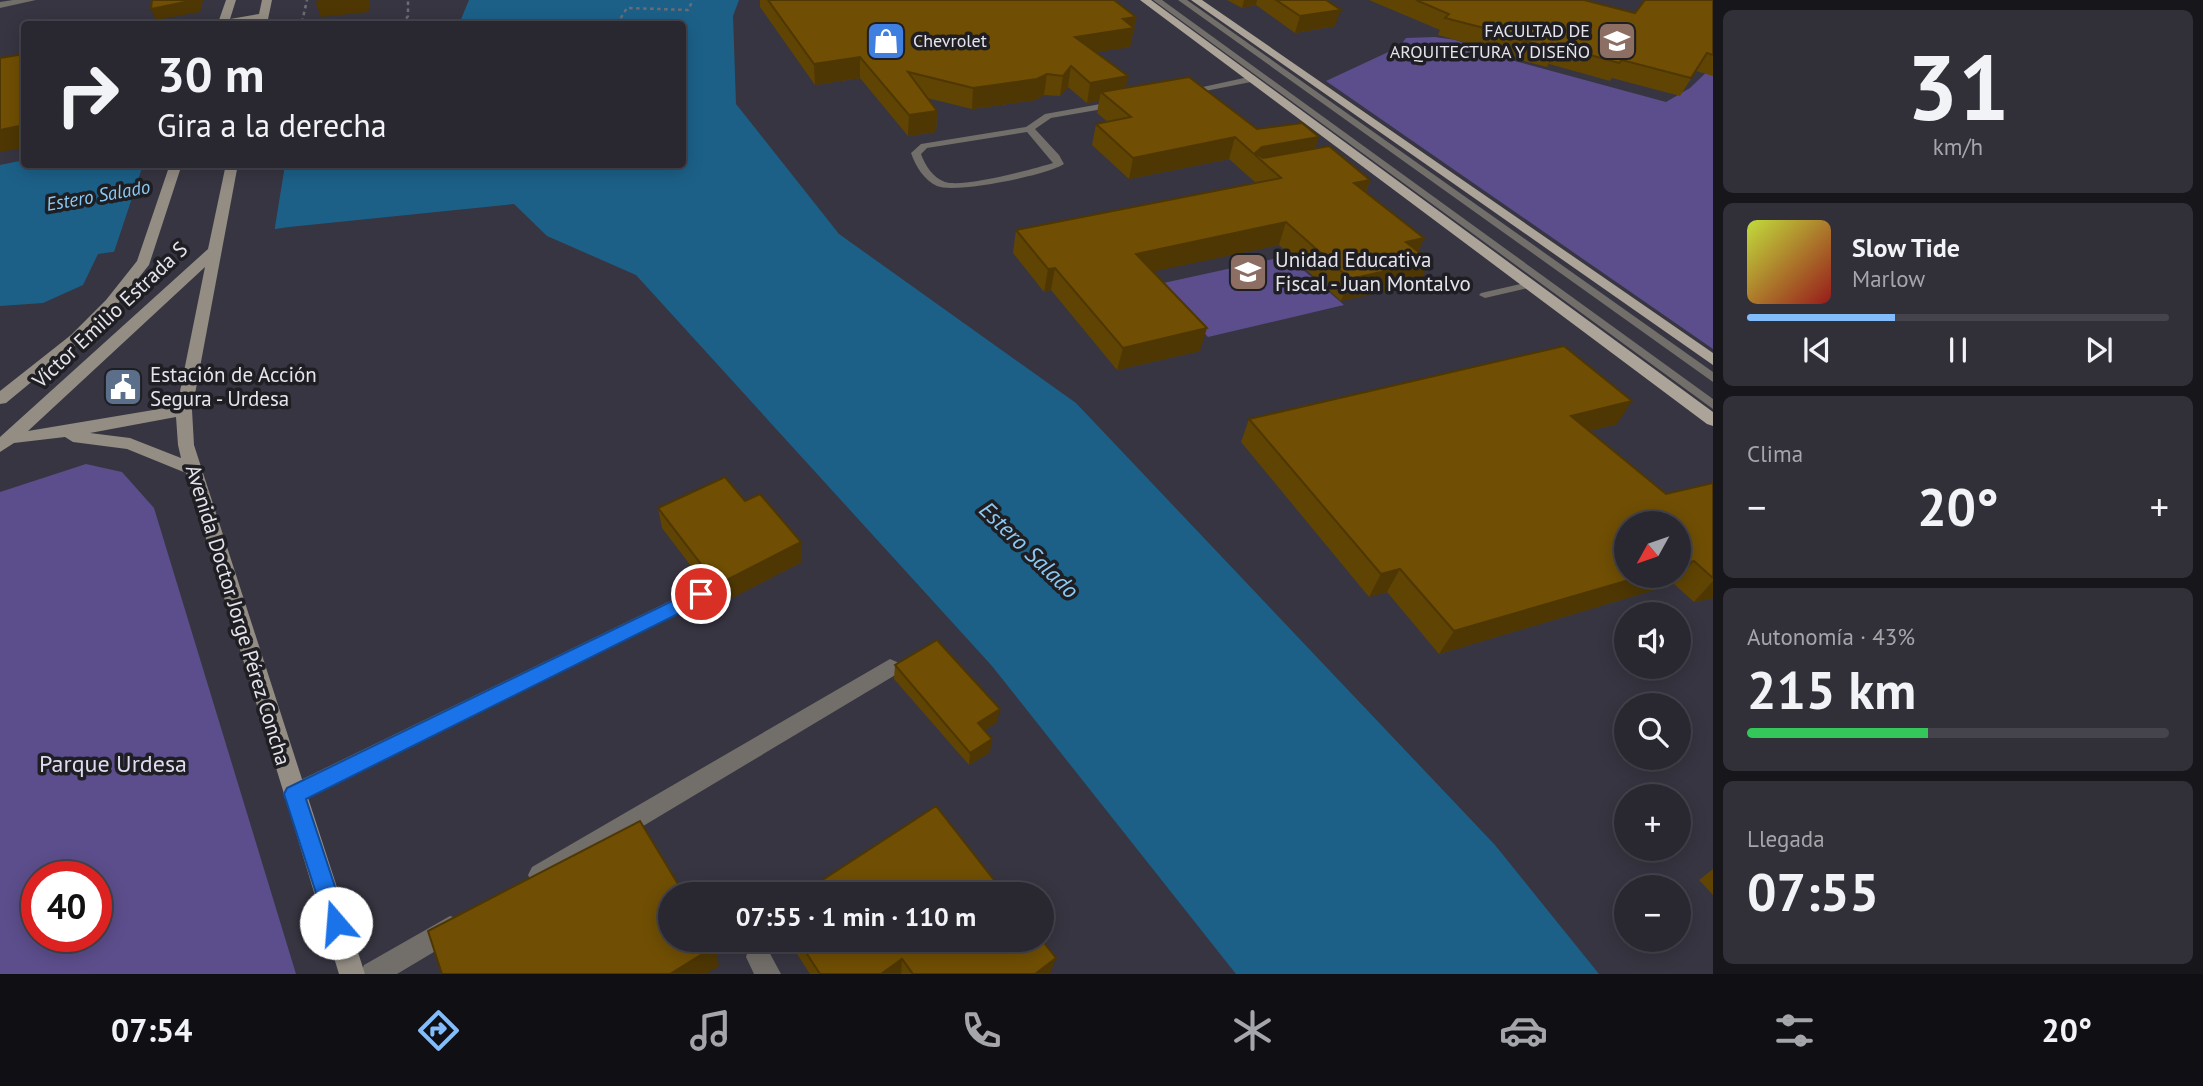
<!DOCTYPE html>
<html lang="es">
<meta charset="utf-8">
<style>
:root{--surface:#292831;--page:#313039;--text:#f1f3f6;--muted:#a5a6ab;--line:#45444d;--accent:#83bcfb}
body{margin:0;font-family:"PT Sans",sans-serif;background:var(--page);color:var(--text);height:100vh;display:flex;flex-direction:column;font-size:26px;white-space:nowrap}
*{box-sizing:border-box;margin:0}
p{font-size:23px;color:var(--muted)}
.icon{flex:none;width:38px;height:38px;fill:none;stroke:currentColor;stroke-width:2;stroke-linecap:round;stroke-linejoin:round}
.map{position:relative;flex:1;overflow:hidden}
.details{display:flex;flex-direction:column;gap:10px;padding:10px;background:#17161b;width:490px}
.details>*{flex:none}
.guide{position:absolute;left:21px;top:21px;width:665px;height:147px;border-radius:7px;box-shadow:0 4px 18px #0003,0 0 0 2px var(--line);background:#292831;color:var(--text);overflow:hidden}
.needle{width:46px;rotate:230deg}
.tools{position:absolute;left:1614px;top:511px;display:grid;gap:14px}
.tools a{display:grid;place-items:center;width:77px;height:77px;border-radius:50%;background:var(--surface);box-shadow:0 4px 18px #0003,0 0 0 2px var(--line);font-size:35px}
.speed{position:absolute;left:21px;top:861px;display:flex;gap:14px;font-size:35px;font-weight:700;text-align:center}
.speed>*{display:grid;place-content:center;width:91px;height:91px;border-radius:50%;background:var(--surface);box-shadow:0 4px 18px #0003,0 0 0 2px var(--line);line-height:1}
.speed .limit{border:10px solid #d22;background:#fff;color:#111}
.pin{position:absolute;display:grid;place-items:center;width:60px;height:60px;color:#fff;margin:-30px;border:4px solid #fff;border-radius:50%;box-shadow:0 2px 7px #0007}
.me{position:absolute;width:77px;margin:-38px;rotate:342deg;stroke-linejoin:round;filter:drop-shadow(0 0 5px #0008)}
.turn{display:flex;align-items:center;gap:24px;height:147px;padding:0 21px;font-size:32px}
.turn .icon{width:91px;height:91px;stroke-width:2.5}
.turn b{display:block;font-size:49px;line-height:60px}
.big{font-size:52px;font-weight:700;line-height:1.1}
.details .card{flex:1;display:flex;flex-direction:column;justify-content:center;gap:10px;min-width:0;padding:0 24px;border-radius:10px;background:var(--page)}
.details .dial{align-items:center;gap:0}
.dial b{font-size:91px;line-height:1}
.song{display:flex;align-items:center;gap:21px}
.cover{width:84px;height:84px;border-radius:10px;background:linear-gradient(135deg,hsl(70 70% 55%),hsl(0 70% 35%))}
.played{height:7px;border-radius:4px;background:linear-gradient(90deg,var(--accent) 35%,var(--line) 35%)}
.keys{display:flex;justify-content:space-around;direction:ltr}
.heat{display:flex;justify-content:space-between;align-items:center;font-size:38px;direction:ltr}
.charge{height:10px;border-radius:5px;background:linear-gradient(90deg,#34c759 43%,var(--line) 0)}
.trip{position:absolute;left:658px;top:882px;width:396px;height:70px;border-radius:35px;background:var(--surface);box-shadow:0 4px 18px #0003,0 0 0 2px var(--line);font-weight:700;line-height:70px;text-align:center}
.dock{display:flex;height:112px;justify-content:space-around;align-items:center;background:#101014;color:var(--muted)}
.dock .icon{width:49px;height:49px}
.dock .selected{color:var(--accent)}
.dock b{font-size:32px;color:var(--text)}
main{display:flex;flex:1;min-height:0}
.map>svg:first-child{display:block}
.green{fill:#5c4e8c;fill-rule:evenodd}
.water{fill:#1c6088}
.pier{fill:#373541}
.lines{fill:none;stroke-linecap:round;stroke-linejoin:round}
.path{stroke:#6d6c76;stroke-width:2.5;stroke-dasharray:3.5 3.5;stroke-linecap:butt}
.lane{fill:#726e69;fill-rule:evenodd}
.street{fill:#726e69;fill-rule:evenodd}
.secondary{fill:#938d84;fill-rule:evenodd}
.primary{fill:#aca499;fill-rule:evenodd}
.wall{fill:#604403}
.shaded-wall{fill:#4e3703}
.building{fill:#704f04;stroke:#4e3703;stroke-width:2}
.route{fill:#1a73e8;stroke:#114b97;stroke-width:2}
.labels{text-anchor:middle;stroke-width:7;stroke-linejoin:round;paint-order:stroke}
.far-poi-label{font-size:18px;fill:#e5e4ec;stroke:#1e1e23;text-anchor:end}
.far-water-label{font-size:19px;font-style:italic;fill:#8ccaf4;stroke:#1e1e23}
.poi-label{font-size:21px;fill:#e5e4ec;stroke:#1e1e23;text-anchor:start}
.street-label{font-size:21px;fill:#e5e4ec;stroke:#1e1e23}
.water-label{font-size:23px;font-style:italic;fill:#8ccaf4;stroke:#1e1e23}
.near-park-label{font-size:24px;fill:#dfdcf1;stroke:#1e1e23}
</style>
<main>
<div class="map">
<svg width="1713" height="974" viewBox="0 0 1713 974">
<rect width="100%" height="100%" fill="#373541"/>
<path class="green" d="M1435,37l21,3 33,14 177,48 24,-14 23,-22v283l-387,-268 73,-34 7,-9z
M1287,256l57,49 -136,32 -49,-53z
M86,464l36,8 32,36 142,466h-296v-482zM37,877h59v59h-59z"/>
<path class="water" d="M469,0h270l-6,16 3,88 103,130 237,169 419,442 104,129h-363l-244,-308 -356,-391 -89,-39 -33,-32 -225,23 -191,27 -15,31 -40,18 -43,3v-141l24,-5v4h658v-140h-223z"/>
<path class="pier" d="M143,165h142l-11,68 -161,22z"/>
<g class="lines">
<path class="path" d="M302,22l5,-22
M402,24l6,-8v-16
M617,24l10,-16 61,2 5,-10"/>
<path class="lane" d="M1153,0h9l551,399v10z
M1178,0h9l526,372v10z
M1253,76l3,1v4l-71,14 -5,-3z
M1117,101l5,3 -2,2 -69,12 -16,11 24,26 5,9c-16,11 -109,30 -127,22 -13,-6 -21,-19 -26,-33l10,-9 105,-17 19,-13zM1027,132l26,31c-20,6 -89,25 -108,19 -12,-4 -20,-17 -24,-28l6,-6z
M1529,282l4,1v4l-48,11 -6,-3 2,-2z"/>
<path class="street" d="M13,0h23l-36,8v-6z
M701,586l7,3 3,5 -3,5 -406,202 -8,3 -8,-3 -3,-7 3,-7z
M890,659l7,3 3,6 -3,6 -349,209 -8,3 -8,-3 -4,-8 4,-8z
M450,916l9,3 3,9 -3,9 -62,37h-37l4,-9z
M758,945l9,3 14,26h-27l-8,-17 3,-9z"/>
<path class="secondary" d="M226,0h10l-6,19 29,-5 3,-14h10l-5,24h-10l1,-4 -47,4 8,-4z
M170,164h12l-33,101 -33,41 -35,35 -75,62 -6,1v-13l71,-56 35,-35 31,-39z
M226,164h12l-46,246 2,35 171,529h-26l-153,-501 -59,-24 -54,-7 -8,-5 -51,6 -14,9v-15l208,-188zM205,267l-28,139 -149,25zM176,417l2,28 3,13 -51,-20 -40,-5z"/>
<path class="primary" d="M1140,0h11l562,412v14l-6,-2z
M1191,0h11l511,353v12z"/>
</g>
<path class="wall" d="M760,0h354l22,17 -6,30 -34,5 30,36 189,61 55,31 -4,12 58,46 -6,14 2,31 -79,18 -62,-56 -126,26 47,80 -83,19 -66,-80 -7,2 -31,-39 3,-23 240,-47 -27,-24 -100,20 -37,-34 4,-21 12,-2 -11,-9 2,-12 -12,2 -19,-16 -8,9 -16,-1 -9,5 -63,9 -45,-11 10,13 -1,21 -28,4 -48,-58 -45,7 -55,-78z
M1227,0h99l9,26 -40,7 -39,-28 -14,3z
M1369,0h215l51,13 78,-13v76l-17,-5 -16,25 -68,-18 -2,3 -61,-17 -2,3 -64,-17v-2l-45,-13 2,-5z
M1249,419l368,5 -28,7 77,63 47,-11v115l-19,4 -20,-18 -235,70 -52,-62 -18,5 -128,-155z
M658,508l144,54 -82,42 -58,-76z
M895,665l102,57 -12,8 5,22 -21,13 -75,-86z
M1713,869v26l-14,-15z
M1041,939l9,35h-240l-22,-34z"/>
<path class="shaded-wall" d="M195,0h8l-3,12 -44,8 -5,-11z
M321,0h49l-1,12 -48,5 -6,-16z
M1244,0h13l-1,5 -14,3z
M1341,10l-6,16 -40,7 5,-17z
M1136,17l-6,30 -58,9 3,-19 48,-18z
M1558,46l-9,18 -2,3 8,-18z
M860,57v21l-45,7 -1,-21z
M1071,66l-3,21 -8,9 3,-20z
M1047,74l-3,21 -9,5 -63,9 1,-21z
M1128,76l-4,21 -23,-5 -2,9 -12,2 3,-20z
M937,111l-1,21 -28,4 1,-21z
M24,125v23l-24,4v-22z
M1235,137l-6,22 -100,20 4,-21z
M1319,137l-7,21 -45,8 -12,-13 7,-6z
M1370,180l-8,22 -8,-19z
M1286,222l-7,23 -147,31 4,-22z
M1424,238l-9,22 -9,-18z
M1430,261l-10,22 -79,18 9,-22z
M1055,268l-4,22 -7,2 4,-23z
M1207,328l-7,23 -83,19 6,-22z
M1632,401l-15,23 -61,15 15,-23z
M801,542l1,20 -82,42 -3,-19z
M1694,561l-20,23 -235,70 15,-23 189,-55h35v-11z
M1400,569l-13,23 -18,5 12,-23z
M1713,581v17l-19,4z
M1000,709l-3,13 -21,14 2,-13z
M992,739l-2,13 -21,13 1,-12z
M715,946l4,20 -13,8h-36z
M1056,958l-6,16h-15z
M902,959l-1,15h-20z"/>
<path class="building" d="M152,0h43l-44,9z
M768,0h346l22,17 -13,2 11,9 -59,9 53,39 -38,7 -19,-17 -8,10 -16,-2 -10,5 -64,9 -65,-16 29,39 -28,4 -49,-58 -46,7z
M1276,0h50l15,10 -41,6z
M1416,0h168l51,13 10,-13h68v55l-6,-2 -16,25 -69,-18 -3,3 -61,-17 -3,3 -65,-17 2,-2 -47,-12 4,-4z
M24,54v71l-24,5v-72z
M1189,77l68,52 45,-6 17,14 -57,10 -7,6 8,5 66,-12 41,34 -16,3 70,55 -18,4 24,19 -80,18 -64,-57 -150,32 71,74 -84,20 -68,-80 -7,1 -32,-39 265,-52 -46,-41 -102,21 -37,-34 35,-7 -30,-25z
M1564,346l68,55 -61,15 95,78 47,-11v95l-19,-17 -16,4v-42h-52v53h17l-189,55 -54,-62 -19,5 -132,-155z
M725,477l20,24 15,-7 41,48 -84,43 -59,-77z
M937,640l63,69 -22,14 14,16 -22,14 -75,-88z
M936,806l69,88h-204z
M640,821l44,73h-14v46h41l4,6 -45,28h-228l-14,-43z
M1041,939l15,19 -21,16h-122l-11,-15 -21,15h-61l-22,-34z"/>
<path class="route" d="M701,587l7,2 2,5 -2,5 -402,200 41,124 -3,7 -8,4 -8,-4 -44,-136 3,-6z"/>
<defs>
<g id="shop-square" transform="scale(2.0125)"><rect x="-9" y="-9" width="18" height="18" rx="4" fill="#3f7fe0" stroke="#1e1e23"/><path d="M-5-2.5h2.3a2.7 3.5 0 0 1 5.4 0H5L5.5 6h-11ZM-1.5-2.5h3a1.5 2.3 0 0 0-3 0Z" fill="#fff"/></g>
<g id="university-square" transform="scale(2.0125)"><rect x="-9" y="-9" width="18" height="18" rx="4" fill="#8d6e63" stroke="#1e1e23"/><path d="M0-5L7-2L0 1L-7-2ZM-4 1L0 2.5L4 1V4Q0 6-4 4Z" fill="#fff"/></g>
<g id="school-square" transform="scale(2.0125)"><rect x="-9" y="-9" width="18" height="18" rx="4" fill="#8d6e63" stroke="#1e1e23"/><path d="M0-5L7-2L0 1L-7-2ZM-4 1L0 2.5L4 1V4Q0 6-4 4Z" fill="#fff"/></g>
<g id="civic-square" transform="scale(2.0125)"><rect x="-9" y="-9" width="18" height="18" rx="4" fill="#5c6f8a" stroke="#1e1e23"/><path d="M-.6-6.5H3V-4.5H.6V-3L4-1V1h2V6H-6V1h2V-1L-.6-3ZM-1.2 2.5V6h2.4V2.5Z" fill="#fff"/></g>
</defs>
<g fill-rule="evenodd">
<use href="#shop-square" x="886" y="41"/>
<use href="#university-square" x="1617" y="41"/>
<use href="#school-square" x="1248" y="272"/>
<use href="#civic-square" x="123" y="387"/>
</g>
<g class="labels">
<g class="far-poi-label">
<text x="1590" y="37">FACULTAD DE<tspan x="1590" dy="21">ARQUITECTURA Y DISEÑO</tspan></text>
<text x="913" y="47" text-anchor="start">Chevrolet</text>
</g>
<g class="far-water-label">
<text transform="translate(98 195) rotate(-10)" y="7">Estero Salado</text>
</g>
<g class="poi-label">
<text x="1275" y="267">Unidad Educativa<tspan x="1275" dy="24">Fiscal - Juan Montalvo</tspan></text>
<text x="150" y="382">Estación de Acción<tspan x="150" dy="24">Segura - Urdesa</tspan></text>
</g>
<g class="street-label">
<text transform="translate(110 315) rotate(-43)" y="7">Víctor Emilio Estrada S</text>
<text transform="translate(238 615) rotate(73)" y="7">Avenida Doctor Jorge Pérez Concha</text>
</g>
<g class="water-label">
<text transform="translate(1029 550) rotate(44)" y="8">Estero Salado</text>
</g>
<g class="near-park-label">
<text x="113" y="772">Parque Urdesa</text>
</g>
</g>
</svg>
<div class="tools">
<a><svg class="needle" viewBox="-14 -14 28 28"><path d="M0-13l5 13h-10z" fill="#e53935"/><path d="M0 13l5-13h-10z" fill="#a5a6ab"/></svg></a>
<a><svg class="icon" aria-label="sound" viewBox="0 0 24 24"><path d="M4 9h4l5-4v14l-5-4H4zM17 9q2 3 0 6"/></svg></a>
<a><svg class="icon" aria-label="search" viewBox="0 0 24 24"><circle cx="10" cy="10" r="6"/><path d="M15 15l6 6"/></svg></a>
<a>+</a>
<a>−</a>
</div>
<div class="speed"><div class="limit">40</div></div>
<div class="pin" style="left:701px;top:594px;background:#d93025"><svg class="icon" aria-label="arrive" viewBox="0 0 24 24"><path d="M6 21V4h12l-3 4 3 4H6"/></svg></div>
<svg class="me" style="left:336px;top:923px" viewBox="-20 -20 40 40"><circle r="19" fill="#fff"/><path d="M0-13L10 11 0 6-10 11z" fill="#1a73e8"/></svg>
<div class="trip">07:55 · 1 min · 110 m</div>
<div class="guide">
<div class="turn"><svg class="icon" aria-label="right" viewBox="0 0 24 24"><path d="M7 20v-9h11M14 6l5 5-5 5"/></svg><div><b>30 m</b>Gira a la derecha</div></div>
</div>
</div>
<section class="details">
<div class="card dial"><b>31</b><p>km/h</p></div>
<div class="card">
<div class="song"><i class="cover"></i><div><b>Slow Tide</b><p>Marlow</p></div></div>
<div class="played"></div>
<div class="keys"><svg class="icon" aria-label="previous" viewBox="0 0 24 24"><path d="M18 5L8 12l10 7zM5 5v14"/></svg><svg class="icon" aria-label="pause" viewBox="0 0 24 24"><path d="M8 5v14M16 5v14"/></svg><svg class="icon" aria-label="next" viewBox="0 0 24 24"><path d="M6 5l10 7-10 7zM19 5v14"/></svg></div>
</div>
<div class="card"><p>Clima</p>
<div class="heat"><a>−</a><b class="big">20°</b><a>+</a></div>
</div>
<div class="card"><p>Autonomía · 43%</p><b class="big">215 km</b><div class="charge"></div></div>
<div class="card"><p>Llegada</p><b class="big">07:55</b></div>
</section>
</main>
<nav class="dock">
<b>07:54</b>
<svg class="icon selected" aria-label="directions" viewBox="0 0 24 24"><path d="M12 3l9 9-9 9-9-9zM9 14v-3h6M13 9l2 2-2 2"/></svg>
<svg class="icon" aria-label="music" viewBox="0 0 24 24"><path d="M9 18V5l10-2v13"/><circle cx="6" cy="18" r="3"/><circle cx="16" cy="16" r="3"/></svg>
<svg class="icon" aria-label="phone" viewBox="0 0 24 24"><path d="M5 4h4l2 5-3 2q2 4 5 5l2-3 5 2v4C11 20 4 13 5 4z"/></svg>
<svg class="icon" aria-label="climate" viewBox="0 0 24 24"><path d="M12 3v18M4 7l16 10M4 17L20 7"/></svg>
<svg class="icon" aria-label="car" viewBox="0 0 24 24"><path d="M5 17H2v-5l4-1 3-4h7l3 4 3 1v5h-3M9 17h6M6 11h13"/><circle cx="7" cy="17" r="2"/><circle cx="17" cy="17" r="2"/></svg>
<svg class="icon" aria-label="filters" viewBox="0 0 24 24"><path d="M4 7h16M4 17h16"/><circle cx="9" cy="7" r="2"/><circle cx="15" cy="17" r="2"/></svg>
<b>20°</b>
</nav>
